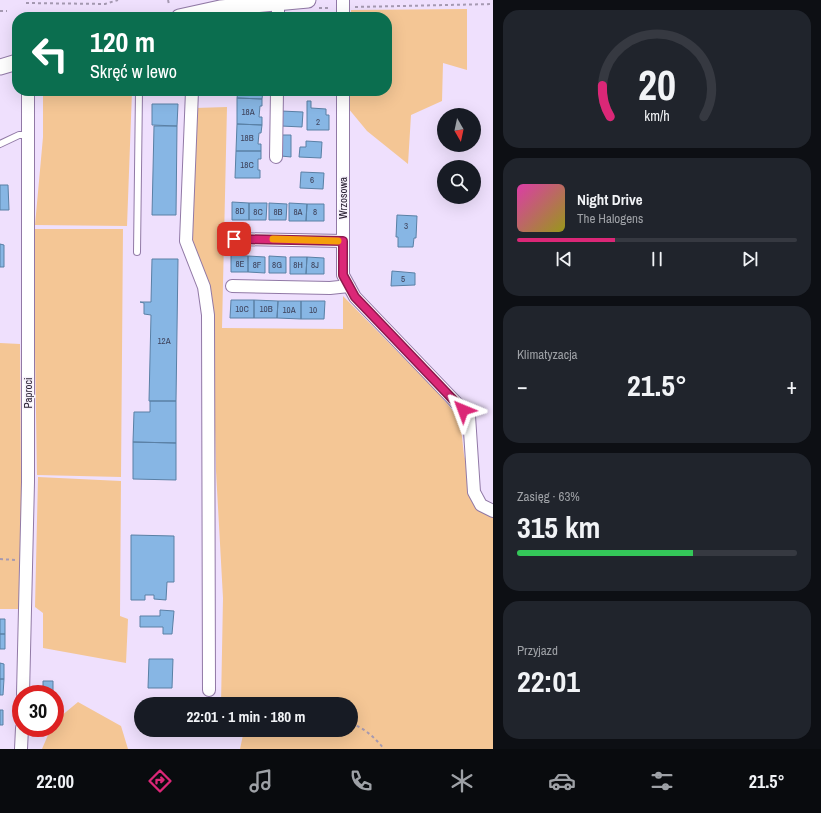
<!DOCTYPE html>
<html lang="pl">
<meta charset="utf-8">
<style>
:root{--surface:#171b24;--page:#20242c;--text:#f1f3f6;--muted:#9ea1a6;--line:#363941;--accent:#db2777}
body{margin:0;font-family:"Archivo Narrow",sans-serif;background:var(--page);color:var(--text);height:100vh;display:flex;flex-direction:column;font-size:15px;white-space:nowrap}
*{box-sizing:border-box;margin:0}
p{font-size:13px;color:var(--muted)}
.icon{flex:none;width:22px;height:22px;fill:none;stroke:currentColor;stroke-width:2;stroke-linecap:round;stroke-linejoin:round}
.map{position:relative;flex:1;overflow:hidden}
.drawer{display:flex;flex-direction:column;gap:10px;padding:10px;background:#0d0f14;width:328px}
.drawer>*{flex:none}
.guide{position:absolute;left:12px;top:12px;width:380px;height:84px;border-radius:16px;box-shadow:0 4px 16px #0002;background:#0b6e4f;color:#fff;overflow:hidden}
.needle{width:26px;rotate:171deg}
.fabs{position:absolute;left:437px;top:108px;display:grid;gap:8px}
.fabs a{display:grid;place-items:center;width:44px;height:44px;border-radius:50%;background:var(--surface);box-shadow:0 4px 16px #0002;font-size:20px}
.speed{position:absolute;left:12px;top:685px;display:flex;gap:8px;font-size:20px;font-weight:700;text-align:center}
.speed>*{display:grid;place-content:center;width:52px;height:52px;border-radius:50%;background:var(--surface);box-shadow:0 4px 16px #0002;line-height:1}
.speed .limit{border:6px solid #d22;background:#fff;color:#111}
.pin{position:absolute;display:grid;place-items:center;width:34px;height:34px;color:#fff;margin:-17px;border-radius:8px;box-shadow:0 2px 6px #0006}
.me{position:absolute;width:44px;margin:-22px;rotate:316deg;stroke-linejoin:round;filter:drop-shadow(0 0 3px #0008)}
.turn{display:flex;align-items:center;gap:14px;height:84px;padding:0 12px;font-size:18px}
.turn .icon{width:52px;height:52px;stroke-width:2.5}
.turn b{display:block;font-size:28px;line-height:34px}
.big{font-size:30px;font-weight:700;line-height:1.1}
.drawer .card{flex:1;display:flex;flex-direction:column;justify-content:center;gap:6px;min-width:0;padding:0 14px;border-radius:16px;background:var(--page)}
.drawer .dial{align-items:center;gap:0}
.dial svg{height:104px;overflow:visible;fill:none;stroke:var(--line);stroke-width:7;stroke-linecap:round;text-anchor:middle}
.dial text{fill:var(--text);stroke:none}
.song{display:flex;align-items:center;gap:12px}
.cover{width:48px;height:48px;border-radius:6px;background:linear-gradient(135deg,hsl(320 70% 55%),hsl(60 70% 35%))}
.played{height:4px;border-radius:2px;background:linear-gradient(90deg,var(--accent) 35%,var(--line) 35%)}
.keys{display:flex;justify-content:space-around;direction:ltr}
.heat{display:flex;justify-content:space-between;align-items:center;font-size:22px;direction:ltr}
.charge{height:6px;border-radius:3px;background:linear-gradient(90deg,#34c759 63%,var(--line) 0)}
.trip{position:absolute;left:134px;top:697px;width:224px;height:40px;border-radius:20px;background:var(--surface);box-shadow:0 4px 16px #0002;font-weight:700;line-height:40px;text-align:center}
.menu{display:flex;height:64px;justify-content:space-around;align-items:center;background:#090b0e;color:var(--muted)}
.menu .icon{width:28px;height:28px}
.menu .selected{color:var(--accent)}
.menu b{font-size:18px;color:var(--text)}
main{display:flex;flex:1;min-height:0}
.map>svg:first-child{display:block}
.green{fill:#f4c695}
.building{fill:#87b6e4;stroke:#5a80a5}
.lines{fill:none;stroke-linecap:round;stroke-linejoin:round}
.service-casing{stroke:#9179a6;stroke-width:8}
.minor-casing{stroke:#9179a6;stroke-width:14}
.tertiary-casing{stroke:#9179a6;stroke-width:17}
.path{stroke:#a599b1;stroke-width:2;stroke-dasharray:3 3;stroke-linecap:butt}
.service{stroke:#fff;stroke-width:6}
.minor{stroke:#fff;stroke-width:12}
.tertiary{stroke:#fff;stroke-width:15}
.route-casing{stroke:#8e194d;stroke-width:10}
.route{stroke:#db2777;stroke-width:7}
.slow{stroke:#f59e0b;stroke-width:7}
.labels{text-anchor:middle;stroke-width:3;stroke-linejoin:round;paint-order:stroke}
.number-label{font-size:9px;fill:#3f445d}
.street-label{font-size:11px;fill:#271e30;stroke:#f7f2fc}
</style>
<main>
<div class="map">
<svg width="493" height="749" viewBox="0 0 493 749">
<rect width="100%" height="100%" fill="#efe0fd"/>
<path class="green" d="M467,9v61l-24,-7 -1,38 -31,14 -3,49 -41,-33 -19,-23 1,-17h38v-74h-36v-7z
M43,91h89l-5,135 -92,-1 8,-88z
M227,107l-5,221 121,1v-33l95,97 22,26 4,36 10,37 19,19v238h-253l3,-14 -3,-5h111v-26h-130l2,-106 -7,-127 -4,-177 -23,-52 6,-134z
M33,229h90l-2,248 -84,-2z
M0,343l20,1 2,265h-22z
M38,477l83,4 -1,135 8,3 -2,44 -83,-15v-35l-8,-6z
M78,702l43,24 7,23h-86l9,-21h4v-7z"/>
<path class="building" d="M238,91h25l-1,8 -25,-1z
M237,98l25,1v7h-2l-1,11h3v8l-25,-1z
M307,101h4v7l15,1v6h3v15h-22z
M152,104h26l-1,22 -25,-1z
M281,111l22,1 -1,15 -21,-1z
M237,124l25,1 -1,8h-2l-1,11h3v7h-25z
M154,126h23l-1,89h-24z
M281,135h10v22l-10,-1z
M306,141l16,1 -1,16 -22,-1 1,-10h6z
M236,151h25v8h-3v11h2v8h-25z
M301,172l23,1 -1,16 -23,-1z
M0,185h8l1,25h-9z
M232,202l17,1v17h-17z
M249,203h18l-1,17h-17z
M269,203l18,1 -1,16h-17z
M289,203l18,1 -1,17h-17z
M307,204h17v17h-18z
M397,215l20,1 -1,22h-2l-1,9h-15v-10h-2z
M0,244l4,1v22h-4z
M231,255l17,1v16h-17z
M248,256l17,1v16l-17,-1z
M269,256l17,1v16h-17z
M290,257h17l-1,17h-16z
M307,257l17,1v16h-18z
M152,259h26l-2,142h-27l2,-86 -7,-1v-11l-4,-1h11z
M392,271l23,2v12l-24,1z
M231,300h23v18h-24z
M254,300l24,1 -1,17h-23z
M278,301h23v18l-24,-1z
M301,301h24l-1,18h-23z
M150,401h26v42l-43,-1 1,-30h16z
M133,442l43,1v37l-43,-1z
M131,535l43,1v46h-7l-1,18 -12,-1v-4h-9v5h-14z
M160,610l14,1 -2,23h-9v-7h-23v-11h20z
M0,619h5v15h-5z
M0,634h5v15h-5z
M149,659h24l-1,29h-24z
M0,663l4,1v15h-4z
M0,679h4l-1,16h-3z
M43,681h10v11h-10z
M0,710h3v15h-3z"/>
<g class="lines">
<g class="service-casing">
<path id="service" d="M0,144l19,-9h9
M137,252l2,-161"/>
</g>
<g class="minor-casing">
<path id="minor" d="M343,0v17
M278,17v-15
M192,91l-6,150 18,46 4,28 1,375
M343,91v184l12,22 114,119 5,76 7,13 12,6
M276,157l1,-66
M234,239l109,2
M232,286l98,2 19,-2
M23,694l5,-212v-391
M21,749l1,-21"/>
</g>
<g class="tertiary-casing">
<path id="tertiary" d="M179,17l41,-9 88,-8
M0,67l17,-5"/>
</g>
<path class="path" d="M168,0l1,4
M26,3l79,1 13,-4
M355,7l138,-3
M319,8h12
M0,11h7
M0,559l15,1
M215,699l4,5
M351,724c13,3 25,15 33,25"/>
<use href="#service" class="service"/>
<use href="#minor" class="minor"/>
<use href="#tertiary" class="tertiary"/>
</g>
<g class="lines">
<g class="route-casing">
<path id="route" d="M234,239l109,2v34l12,22 108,113"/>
</g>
<use href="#route" class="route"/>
<path class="slow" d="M273,239l65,2"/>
</g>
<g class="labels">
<g class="number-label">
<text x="248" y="115">18A</text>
<text x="318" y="125">2</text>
<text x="247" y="141">18B</text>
<text x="247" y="168">18C</text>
<text x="312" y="183">6</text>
<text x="240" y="214">8D</text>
<text x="258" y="215">8C</text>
<text x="278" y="215">8B</text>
<text x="298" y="215">8A</text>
<text x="315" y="215">8</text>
<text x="406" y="229">3</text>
<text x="240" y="267">8E</text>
<text x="257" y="268">8F</text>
<text x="277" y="268">8G</text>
<text x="298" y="268">8H</text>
<text x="315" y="268">8J</text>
<text x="403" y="282">5</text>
<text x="242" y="312">10C</text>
<text x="266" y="312">10B</text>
<text x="289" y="313">10A</text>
<text x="313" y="313">10</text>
<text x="164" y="344">12A</text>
</g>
<g class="street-label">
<text transform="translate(343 198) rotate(-90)" y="4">Wrzosowa</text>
<text transform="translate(28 393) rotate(-90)" y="4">Paproci</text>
</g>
</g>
</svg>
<div class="fabs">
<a><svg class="needle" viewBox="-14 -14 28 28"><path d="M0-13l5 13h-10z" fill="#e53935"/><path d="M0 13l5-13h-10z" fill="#9ea1a6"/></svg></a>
<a><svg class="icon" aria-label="search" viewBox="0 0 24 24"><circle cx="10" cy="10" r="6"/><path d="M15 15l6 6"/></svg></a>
</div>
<div class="speed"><div class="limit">30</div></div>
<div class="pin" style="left:234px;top:239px;background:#d93025"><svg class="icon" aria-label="arrive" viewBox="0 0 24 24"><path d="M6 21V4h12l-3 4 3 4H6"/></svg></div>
<svg class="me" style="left:463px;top:410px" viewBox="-20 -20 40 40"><path d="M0-17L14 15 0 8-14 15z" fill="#db2777" stroke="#fff" stroke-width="4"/></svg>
<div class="trip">22:01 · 1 min · 180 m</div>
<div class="guide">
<div class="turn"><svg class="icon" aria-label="left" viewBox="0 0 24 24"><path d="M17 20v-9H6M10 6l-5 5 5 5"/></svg><div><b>120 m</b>Skręć w lewo</div></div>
</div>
</div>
<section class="drawer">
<div class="card dial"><svg viewBox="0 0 100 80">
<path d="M14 69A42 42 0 1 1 86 69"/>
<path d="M14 69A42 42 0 0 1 8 45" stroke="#db2777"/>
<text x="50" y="56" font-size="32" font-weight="700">20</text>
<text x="50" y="72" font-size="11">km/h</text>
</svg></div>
<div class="card">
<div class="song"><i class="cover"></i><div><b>Night Drive</b><p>The Halogens</p></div></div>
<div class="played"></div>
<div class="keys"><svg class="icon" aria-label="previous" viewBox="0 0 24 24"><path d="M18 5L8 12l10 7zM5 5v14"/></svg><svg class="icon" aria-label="pause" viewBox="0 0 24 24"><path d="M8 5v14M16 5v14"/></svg><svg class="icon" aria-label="next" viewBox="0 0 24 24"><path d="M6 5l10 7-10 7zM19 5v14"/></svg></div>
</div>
<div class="card"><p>Klimatyzacja</p>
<div class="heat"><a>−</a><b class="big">21.5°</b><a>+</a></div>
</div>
<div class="card"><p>Zasięg · 63%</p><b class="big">315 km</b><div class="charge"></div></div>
<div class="card"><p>Przyjazd</p><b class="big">22:01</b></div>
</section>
</main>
<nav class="menu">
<b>22:00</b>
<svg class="icon selected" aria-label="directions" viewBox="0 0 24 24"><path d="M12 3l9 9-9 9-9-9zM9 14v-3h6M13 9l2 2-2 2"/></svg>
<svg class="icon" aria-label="music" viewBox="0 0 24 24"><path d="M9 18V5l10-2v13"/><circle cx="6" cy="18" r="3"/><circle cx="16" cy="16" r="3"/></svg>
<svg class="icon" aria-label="phone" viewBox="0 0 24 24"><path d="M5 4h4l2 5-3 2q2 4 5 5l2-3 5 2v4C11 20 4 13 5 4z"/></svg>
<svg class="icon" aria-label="climate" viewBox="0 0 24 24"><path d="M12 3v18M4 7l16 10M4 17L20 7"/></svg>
<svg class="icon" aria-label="car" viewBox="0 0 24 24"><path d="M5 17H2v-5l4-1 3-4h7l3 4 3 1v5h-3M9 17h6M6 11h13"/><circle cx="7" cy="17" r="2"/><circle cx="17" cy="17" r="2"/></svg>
<svg class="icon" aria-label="filters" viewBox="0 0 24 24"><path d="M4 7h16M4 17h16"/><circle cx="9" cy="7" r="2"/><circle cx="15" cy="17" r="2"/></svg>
<b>21.5°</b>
</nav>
